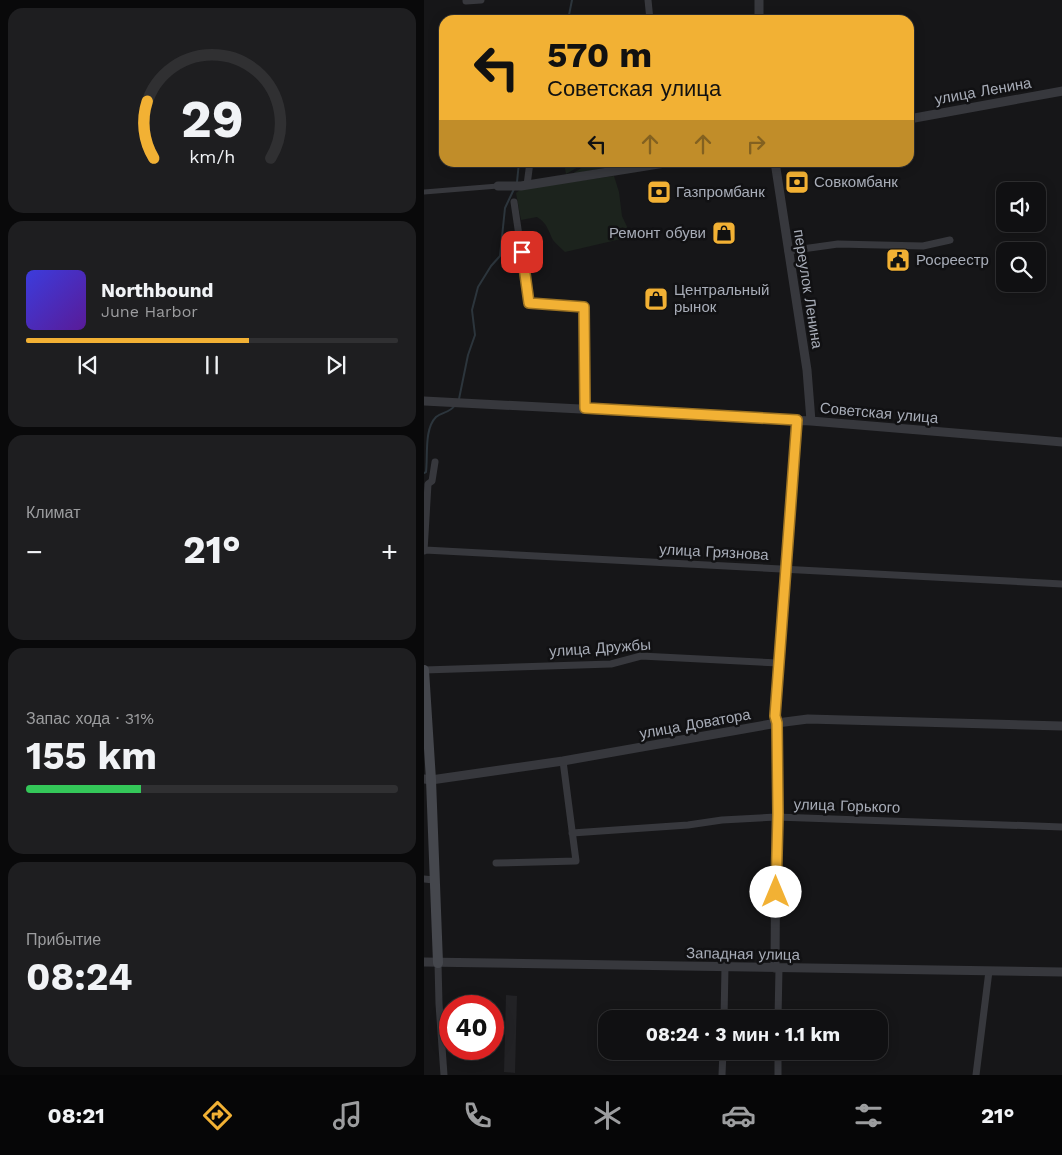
<!DOCTYPE html>
<html lang="ru">
<meta charset="utf-8">
<style>
:root{--surface:#101012;--page:#1e1e20;--text:#f1f3f6;--muted:#9c9d9f;--line:#303032;--accent:#f2b134}
body{margin:0;font-family:"Work Sans",sans-serif;background:var(--page);color:var(--text);height:100vh;display:flex;flex-direction:column;font-size:19px;white-space:nowrap}
*{box-sizing:border-box;margin:0}
p{font-size:16px;color:var(--muted)}
.icon{flex:none;width:28px;height:28px;fill:none;stroke:currentColor;stroke-width:2;stroke-linecap:round;stroke-linejoin:round}
.map{position:relative;flex:1;overflow:hidden}
.drawer{display:flex;flex-direction:column;gap:8px;padding:8px;background:#09090a;width:424px}
.drawer>*{flex:none}
.guide{position:absolute;left:15px;top:15px;width:475px;height:152px;border-radius:15px;box-shadow:0 2px 12px #0003,0 0 0 1px var(--line);background:#f2b134;color:#111;overflow:hidden}
.buttons{position:absolute;left:572px;top:182px;display:grid;gap:10px}
.buttons a{display:grid;place-items:center;width:50px;height:50px;border-radius:10px;background:var(--surface);box-shadow:0 2px 12px #0003,0 0 0 1px var(--line);font-size:25px}
.speed{position:absolute;left:15px;top:995px;display:flex;gap:10px;font-size:25px;font-weight:700;text-align:center}
.speed>*{display:grid;place-content:center;width:65px;height:65px;border-radius:50%;background:var(--surface);box-shadow:0 2px 12px #0003,0 0 0 1px var(--line);line-height:1}
.speed .limit{border:8px solid #d22;background:#fff;color:#111}
.pin{position:absolute;display:grid;place-items:center;width:42px;height:42px;color:#fff;margin:-21px;border-radius:10px;box-shadow:0 2px 8px #0006}
.me{position:absolute;width:55px;margin:-28px;rotate:0deg;stroke-linejoin:round;filter:drop-shadow(0 0 4px #0008)}
.turn{display:flex;align-items:center;gap:18px;height:105px;padding:0 25px;font-size:22px}
.turn .icon{width:65px;height:65px;stroke-width:2.5}
.turn b{display:block;font-size:35px;line-height:42px}
.lanes{display:flex;align-items:center;height:48px;padding:0 25px;background:#0003;justify-content:center;gap:25px;direction:ltr}
.lanes .off{opacity:.35}
.big{font-size:38px;font-weight:700;line-height:1.1}
.drawer .widget{flex:1;display:flex;flex-direction:column;justify-content:center;gap:8px;min-width:0;padding:0 18px;border-radius:15px;background:var(--page)}
.drawer .dial{align-items:center;gap:0}
.dial svg{height:130px;overflow:visible;fill:none;stroke:var(--line);stroke-width:7;stroke-linecap:round;text-anchor:middle}
.dial text{fill:var(--text);stroke:none}
.song{display:flex;align-items:center;gap:15px}
.cover{width:60px;height:60px;border-radius:8px;background:linear-gradient(135deg,hsl(240 70% 55%),hsl(270 70% 35%))}
.played{height:5px;border-radius:2px;background:linear-gradient(90deg,var(--accent) 60%,var(--line) 60%)}
.keys{display:flex;justify-content:space-around;direction:ltr}
.heat{display:flex;justify-content:space-between;align-items:center;font-size:28px;direction:ltr}
.charge{height:8px;border-radius:4px;background:linear-gradient(90deg,#34c759 31%,var(--line) 0)}
.trip{position:absolute;left:174px;top:1010px;width:290px;height:50px;border-radius:15px;background:var(--surface);box-shadow:0 2px 12px #0003,0 0 0 1px var(--line);font-weight:700;line-height:50px;text-align:center}
.menu{display:flex;height:80px;justify-content:space-around;align-items:center;background:#060607;color:var(--muted)}
.menu .icon{width:35px;height:35px}
.menu .active{color:var(--accent)}
.menu b{font-size:22px;color:var(--text)}
main{display:flex;flex:1;min-height:0}
.map>svg:first-child{display:block}
.built{fill:#222225}
.green{fill:#1c231d}
.lines{fill:none;stroke-linecap:round;stroke-linejoin:round}
.stream{stroke:#2c353c;stroke-width:2}
.pedestrian{stroke:#37383d;stroke-width:5}
.minor{stroke:#37383d;stroke-width:7}
.tertiary{stroke:#37383d;stroke-width:9}
.secondary{stroke:#45474d;stroke-width:10}
.route-casing{stroke:#9d7322;stroke-width:12}
.route{stroke:#f2b134;stroke-width:9}
.labels{text-anchor:middle;stroke-width:5;stroke-linejoin:round;paint-order:stroke}
.street-label{font-size:15px;fill:#a8adb8;stroke:#111113}
.poi-label{font-size:15px;fill:#a8adb8;stroke:#111113;text-anchor:start}
</style>
<main>
<section class="drawer">
<div class="widget dial"><svg viewBox="0 0 100 80">
<path d="M14 69A42 42 0 1 1 86 69"/>
<path d="M14 69A42 42 0 0 1 10 34" stroke="#f2b134"/>
<text x="50" y="56" font-size="32" font-weight="700">29</text>
<text x="50" y="72" font-size="11">km/h</text>
</svg></div>
<div class="widget">
<div class="song"><i class="cover"></i><div><b>Northbound</b><p>June Harbor</p></div></div>
<div class="played"></div>
<div class="keys"><svg class="icon" aria-label="previous" viewBox="0 0 24 24"><path d="M18 5L8 12l10 7zM5 5v14"/></svg><svg class="icon" aria-label="pause" viewBox="0 0 24 24"><path d="M8 5v14M16 5v14"/></svg><svg class="icon" aria-label="next" viewBox="0 0 24 24"><path d="M6 5l10 7-10 7zM19 5v14"/></svg></div>
</div>
<div class="widget"><p>Климат</p>
<div class="heat"><a>−</a><b class="big">21°</b><a>+</a></div>
</div>
<div class="widget"><p>Запас хода · 31%</p><b class="big">155 km</b><div class="charge"></div></div>
<div class="widget"><p>Прибытие</p><b class="big">08:24</b></div>
</section>
<div class="map">
<svg width="639" height="1075" viewBox="0 0 639 1075">
<rect width="100%" height="100%" fill="#161618"/>
<path class="built" d="M82,995l11,1 -2,77 -11,-1z"/>
<path class="green" d="M140,163h21l-19,11z
M165,163h15l1,5 -33,6z
M190,176l5,16 3,24 7,15 -8,8 -56,13c-4,-4 -9,-8 -12,-12 -5,-10 -6,-17 -16,-23l-16,3 -5,-27 5,-4z"/>
<g class="lines">
<path class="stream" d="M144,20l4,-20
M93,182l2,-20
M35,399l9,-44 7,-20 -3,-25 6,-23 13,-21 9,-10 5,-48 9,-19
M0,473l2,-1c2,-17 -2,-43 10,-55 6,-5 14,-4 19,-12"/>
<path class="pedestrian" d="M0,192l74,-6"/>
<path class="minor" d="M224,0l2,20
M42,1l15,-1
M103,185l3,-23
M90,202l15,101 55,4 1,102
M364,251l50,-7 85,2 27,-6
M1,550l638,34
M0,551l4,-67 4,-3 3,-19
M0,670l187,-6 30,-8 138,7
M148,833l116,-8 34,-5 54,-3 287,10
M72,863l80,-2 -13,-100
M0,879l10,1
M14,963l1,41 5,71
M300,1019l1,-52
M354,1019l1,-51
M298,1075l1,-24
M354,1075v-24
M552,1075l13,-104"/>
<path class="tertiary" d="M335,20v-20
M485,119l154,-28
M351,162l32,208 4,51
M74,186h23l150,-24
M0,401l387,20 252,21
M0,779l7,1 132,-19 214,-38 31,-4 255,7
M0,962l639,10
M351,968l1,-151 2,-3 -1,-91 -2,-7 22,-296"/>
<path class="secondary" d="M0,670l7,110 7,183"/>
</g>
<g class="lines">
<g class="route-casing">
<path id="route" d="M98,252l7,51 55,4 1,101 212,12 -22,296 2,7 1,91 -2,78"/>
</g>
<use href="#route" class="route"/>
</g>
<defs>
<g id="bank-square" transform="scale(1.25)"><rect x="-9" y="-9" width="18" height="18" rx="4" fill="#f2b134" stroke="#111113"/><path d="M-6-4H6V4H-6ZM0-2.3a2.3 2.3 0 1 0 0 4.6a2.3 2.3 0 1 0 0-4.6Z" fill="#111"/></g>
<g id="shop-square" transform="scale(1.25)"><rect x="-9" y="-9" width="18" height="18" rx="4" fill="#f2b134" stroke="#111113"/><path d="M-5-2.5h2.3a2.7 3.5 0 0 1 5.4 0H5L5.5 6h-11ZM-1.5-2.5h3a1.5 2.3 0 0 0-3 0Z" fill="#111"/></g>
<g id="civic-square" transform="scale(1.25)"><rect x="-9" y="-9" width="18" height="18" rx="4" fill="#f2b134" stroke="#111113"/><path d="M-.6-6.5H3V-4.5H.6V-3L4-1V1h2V6H-6V1h2V-1L-.6-3ZM-1.2 2.5V6h2.4V2.5Z" fill="#111"/></g>
</defs>
<g fill-rule="evenodd">
<use href="#bank-square" x="373" y="182"/>
<use href="#bank-square" x="235" y="192"/>
<use href="#shop-square" x="300" y="233"/>
<use href="#civic-square" x="474" y="260"/>
<use href="#shop-square" x="232" y="299"/>
</g>
<g class="labels">
<g class="street-label">
<text transform="translate(559 91) rotate(-10)" y="5">улица Ленина</text>
<text transform="translate(384 289) rotate(81)" y="5">переулок Ленина</text>
<text transform="translate(455 413) rotate(5)" y="5">Советская улица</text>
<text transform="translate(290 552) rotate(3)" y="5">улица Грязнова</text>
<text transform="translate(176 648) rotate(-4)" y="5">улица Дружбы</text>
<text transform="translate(271 724) rotate(-10)" y="5">улица Доватора</text>
<text transform="translate(423 806) rotate(2)" y="5">улица Горького</text>
<text transform="translate(319 954) rotate(1)" y="5">Западная улица</text>
</g>
<g class="poi-label">
<text x="390" y="187">Совкомбанк</text>
<text x="252" y="197">Газпромбанк</text>
<text x="282" y="238" text-anchor="end">Ремонт обуви</text>
<text x="492" y="265">Росреестр</text>
<text x="250" y="295">Центральный<tspan x="250" dy="17">рынок</tspan></text>
</g>
</g>
</svg>
<div class="buttons">
<a><svg class="icon" aria-label="sound" viewBox="0 0 24 24"><path d="M4 9h4l5-4v14l-5-4H4zM17 9q2 3 0 6"/></svg></a>
<a><svg class="icon" aria-label="search" viewBox="0 0 24 24"><circle cx="10" cy="10" r="6"/><path d="M15 15l6 6"/></svg></a>
</div>
<div class="speed"><div class="limit">40</div></div>
<div class="pin" style="left:98px;top:252px;background:#d93025"><svg class="icon" aria-label="arrive" viewBox="0 0 24 24"><path d="M6 21V4h12l-3 4 3 4H6"/></svg></div>
<svg class="me" style="left:352px;top:892px" viewBox="-20 -20 40 40"><circle r="19" fill="#fff"/><path d="M0-13L10 11 0 6-10 11z" fill="#f2b134"/></svg>
<div class="trip">08:24 · 3 мин · 1.1 km</div>
<div class="guide">
<div class="turn"><svg class="icon" aria-label="left" viewBox="0 0 24 24"><path d="M17 20v-9H6M10 6l-5 5 5 5"/></svg><div><b>570 m</b>Советская улица</div></div>
<div class="lanes"><svg class="icon" aria-label="left" viewBox="0 0 24 24"><path d="M17 20v-9H6M10 6l-5 5 5 5"/></svg><svg class="icon off" aria-label="ahead" viewBox="0 0 24 24"><path d="M12 20V5M6 11l6-6 6 6"/></svg><svg class="icon off" aria-label="ahead" viewBox="0 0 24 24"><path d="M12 20V5M6 11l6-6 6 6"/></svg><svg class="icon off" aria-label="right" viewBox="0 0 24 24"><path d="M7 20v-9h11M14 6l5 5-5 5"/></svg></div>
</div>
</div>
</main>
<nav class="menu">
<b>08:21</b>
<svg class="icon active" aria-label="directions" viewBox="0 0 24 24"><path d="M12 3l9 9-9 9-9-9zM9 14v-3h6M13 9l2 2-2 2"/></svg>
<svg class="icon" aria-label="music" viewBox="0 0 24 24"><path d="M9 18V5l10-2v13"/><circle cx="6" cy="18" r="3"/><circle cx="16" cy="16" r="3"/></svg>
<svg class="icon" aria-label="phone" viewBox="0 0 24 24"><path d="M5 4h4l2 5-3 2q2 4 5 5l2-3 5 2v4C11 20 4 13 5 4z"/></svg>
<svg class="icon" aria-label="climate" viewBox="0 0 24 24"><path d="M12 3v18M4 7l16 10M4 17L20 7"/></svg>
<svg class="icon" aria-label="car" viewBox="0 0 24 24"><path d="M5 17H2v-5l4-1 3-4h7l3 4 3 1v5h-3M9 17h6M6 11h13"/><circle cx="7" cy="17" r="2"/><circle cx="17" cy="17" r="2"/></svg>
<svg class="icon" aria-label="filters" viewBox="0 0 24 24"><path d="M4 7h16M4 17h16"/><circle cx="9" cy="7" r="2"/><circle cx="15" cy="17" r="2"/></svg>
<b>21°</b>
</nav>
